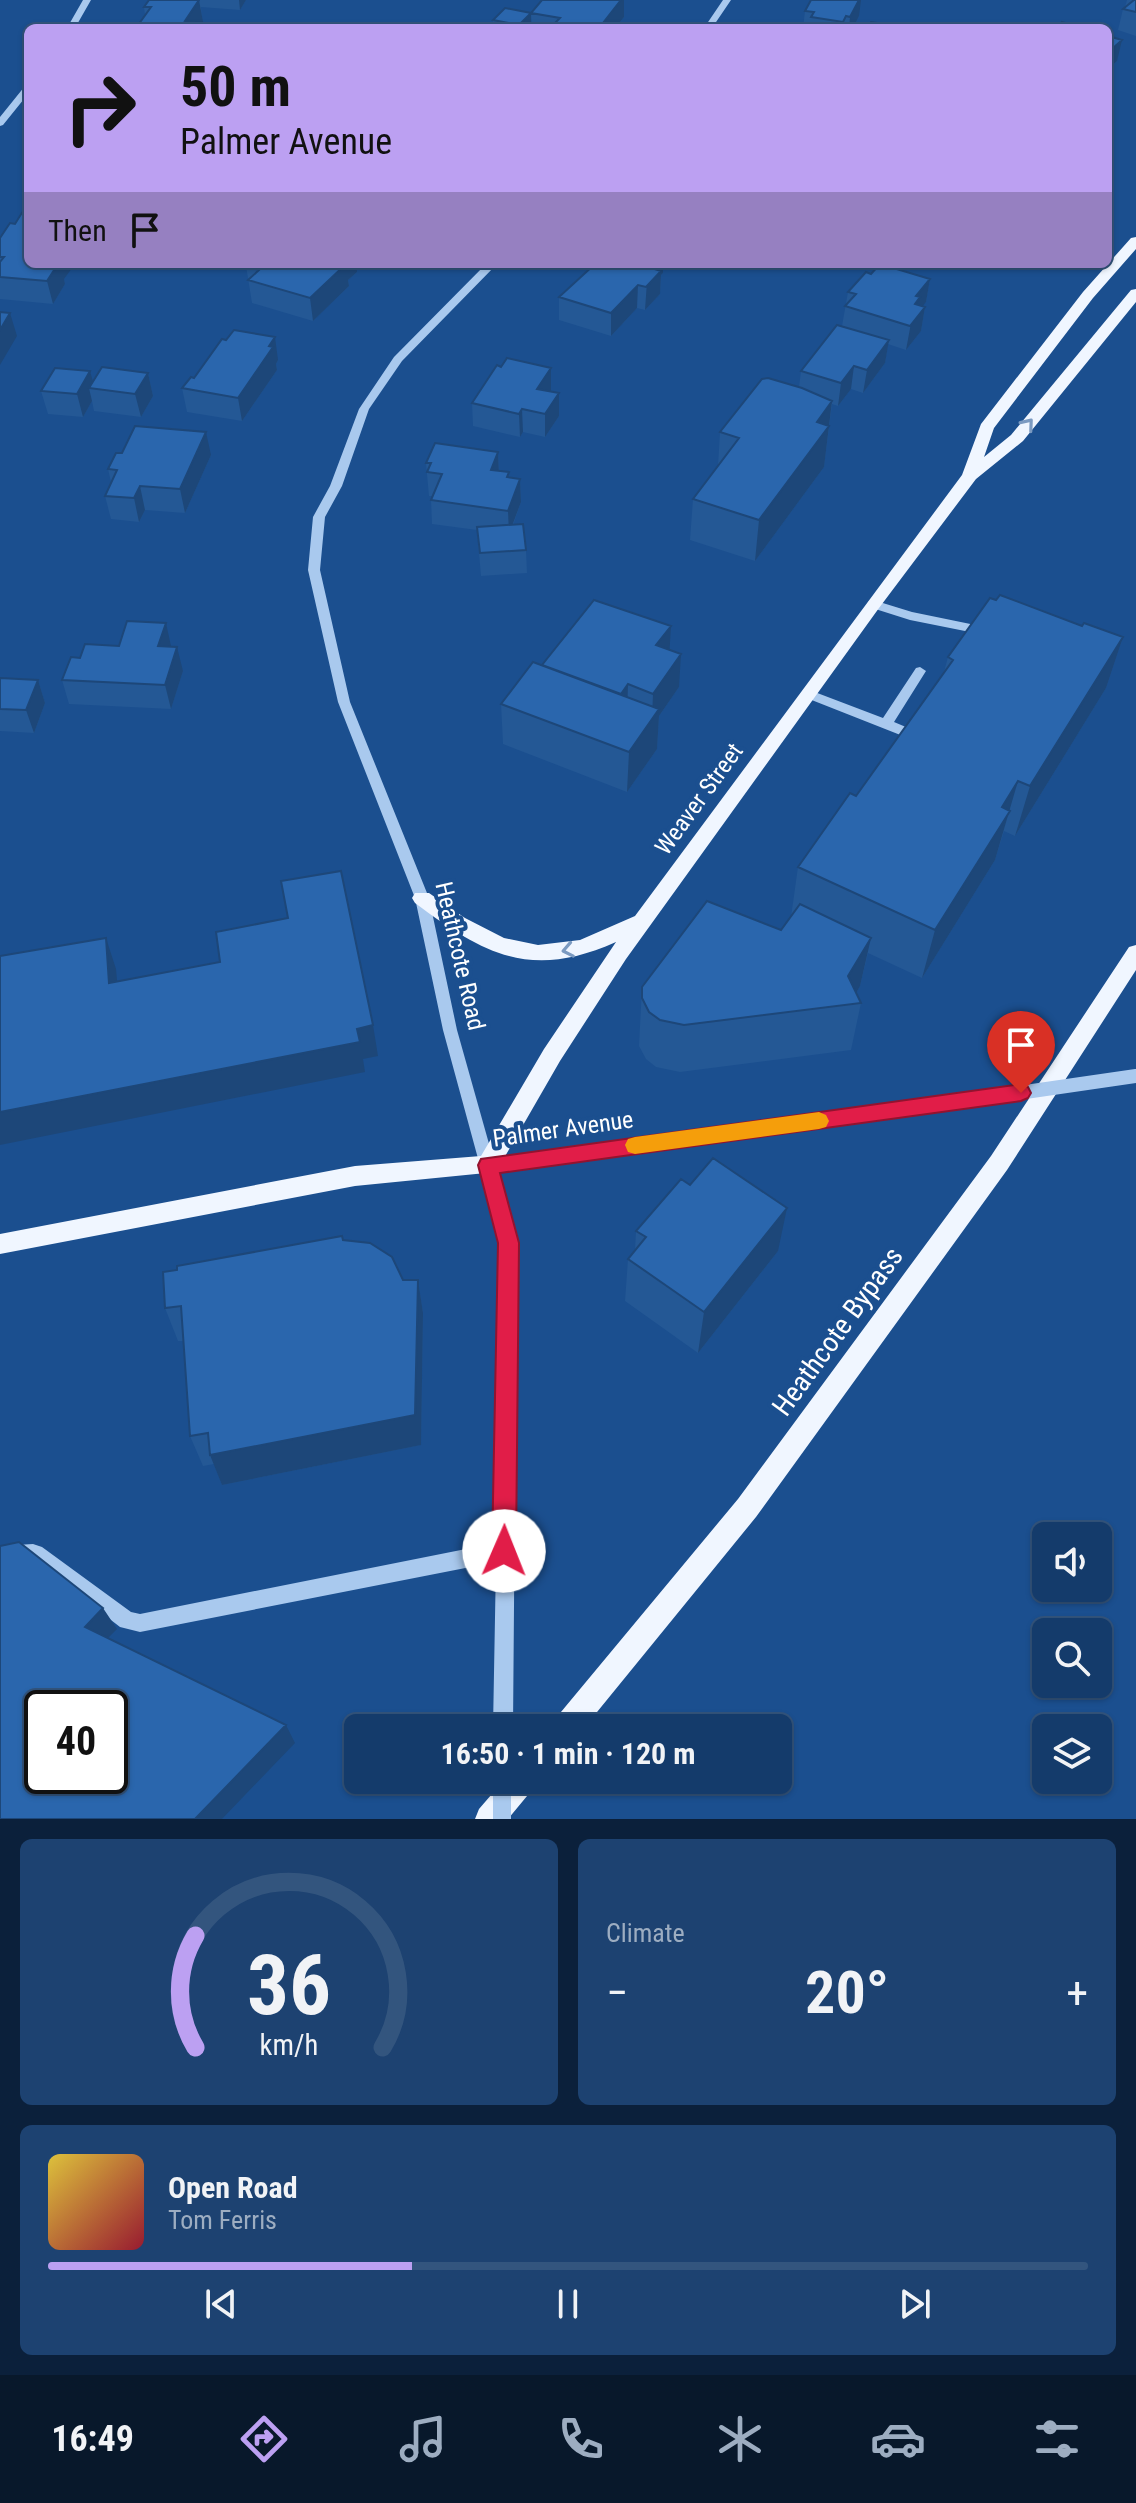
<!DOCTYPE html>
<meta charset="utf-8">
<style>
:root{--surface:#143b6b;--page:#1d4271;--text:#f1f3f6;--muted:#9dadc1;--line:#33557e;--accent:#bca0f2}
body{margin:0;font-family:"Roboto Condensed",sans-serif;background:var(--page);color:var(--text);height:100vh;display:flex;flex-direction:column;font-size:30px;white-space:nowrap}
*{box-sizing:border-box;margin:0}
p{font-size:26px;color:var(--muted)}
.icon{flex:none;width:44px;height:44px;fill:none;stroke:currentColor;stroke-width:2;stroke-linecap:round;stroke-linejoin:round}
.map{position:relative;height:1819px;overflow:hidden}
.side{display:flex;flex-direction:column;gap:20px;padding:20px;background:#0b203b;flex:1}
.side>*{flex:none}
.hud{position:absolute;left:24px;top:24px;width:1088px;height:244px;border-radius:12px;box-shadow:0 2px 6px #0004,0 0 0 2px var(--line);background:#bca0f2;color:#111;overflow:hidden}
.tools{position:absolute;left:1032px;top:1522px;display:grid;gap:16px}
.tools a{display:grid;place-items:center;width:80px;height:80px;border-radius:12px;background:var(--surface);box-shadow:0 2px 6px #0004,0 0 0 2px var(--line);font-size:40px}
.speed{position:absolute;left:24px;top:1690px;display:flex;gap:16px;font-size:40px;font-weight:700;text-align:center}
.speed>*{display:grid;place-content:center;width:104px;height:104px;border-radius:50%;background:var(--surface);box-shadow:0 2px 6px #0004,0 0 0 2px var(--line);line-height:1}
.speed .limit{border:4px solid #111;border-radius:12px;background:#fff;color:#111}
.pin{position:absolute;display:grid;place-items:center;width:68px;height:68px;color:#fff;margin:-82px -34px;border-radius:50% 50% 50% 0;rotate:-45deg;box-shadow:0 0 8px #0007}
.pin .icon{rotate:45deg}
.me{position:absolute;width:88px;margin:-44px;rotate:1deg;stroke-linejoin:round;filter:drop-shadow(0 0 6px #0008)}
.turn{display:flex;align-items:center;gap:28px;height:168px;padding:0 24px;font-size:36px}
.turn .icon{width:104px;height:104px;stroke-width:2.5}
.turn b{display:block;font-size:56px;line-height:68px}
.then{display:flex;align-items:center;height:76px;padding:0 24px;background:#0003;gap:16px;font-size:30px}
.big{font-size:60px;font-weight:700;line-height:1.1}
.side .card{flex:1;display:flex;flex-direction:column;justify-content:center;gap:12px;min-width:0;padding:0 28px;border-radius:12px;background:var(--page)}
.side .dial{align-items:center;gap:0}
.dial svg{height:208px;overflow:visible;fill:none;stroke:var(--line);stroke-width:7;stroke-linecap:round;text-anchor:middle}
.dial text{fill:var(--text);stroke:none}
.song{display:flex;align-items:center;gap:24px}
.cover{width:96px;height:96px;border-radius:12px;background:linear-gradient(135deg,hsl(50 70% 55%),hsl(350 70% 35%))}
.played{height:8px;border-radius:4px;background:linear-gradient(90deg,var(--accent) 35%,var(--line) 35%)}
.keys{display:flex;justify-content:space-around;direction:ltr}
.heat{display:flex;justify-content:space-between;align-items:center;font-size:44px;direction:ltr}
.side .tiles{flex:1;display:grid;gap:20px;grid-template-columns:1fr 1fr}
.card:last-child{grid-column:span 2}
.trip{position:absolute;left:344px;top:1714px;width:448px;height:80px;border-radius:12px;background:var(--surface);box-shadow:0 2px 6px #0004,0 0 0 2px var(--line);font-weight:700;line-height:80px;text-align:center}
.dock{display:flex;height:128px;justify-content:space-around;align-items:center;background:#08182b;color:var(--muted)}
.dock .icon{width:56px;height:56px}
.dock .current{color:var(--accent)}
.dock b{font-size:36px;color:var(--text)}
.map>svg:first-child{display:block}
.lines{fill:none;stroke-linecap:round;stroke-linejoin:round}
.minor{fill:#a9c9ee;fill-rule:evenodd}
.major{fill:#f0f6ff;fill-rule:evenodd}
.minor-bridge-far1{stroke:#a9c9ee;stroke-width:14}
.minor-bridge{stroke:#a9c9ee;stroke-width:18}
.wall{fill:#245895}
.shaded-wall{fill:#1d4779}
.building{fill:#2a66ad;stroke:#1d4779;stroke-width:2;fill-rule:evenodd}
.oneway{stroke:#7b9ac1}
.route{fill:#e11d48;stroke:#92132f;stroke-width:2}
.slow{fill:#f59e0b}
.labels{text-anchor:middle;stroke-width:8;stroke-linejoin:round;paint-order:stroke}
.street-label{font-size:24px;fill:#fff;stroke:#1b4f8f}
.near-street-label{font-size:28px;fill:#fff;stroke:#1b4f8f}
</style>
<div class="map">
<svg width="1136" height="1819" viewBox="0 0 1136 1819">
<rect width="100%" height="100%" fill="#1b4f8f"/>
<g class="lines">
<path class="minor" d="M83,0h8l-16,28h-8z
M723,0h8l-19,28h-8z
M28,85v9l-25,31 -3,1v-9l25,-31z
M486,264h11l-95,97 -33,48 -27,77 -17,31 -5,53 30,132 79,196 28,132 36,128 471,-63 5,1 3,5 -3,5 -5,1 -467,64 20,72 -4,485h-20l3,-166 -356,70 -20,-5 -83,-64 -37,1v-18l33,-2 9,3 89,65 9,2 356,-71 5,-300 -58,-213 -28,-132 -77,-196 -30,-132 5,-53 17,-31 29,-77 35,-52z
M873,600l39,12 73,15 6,4 -6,4 -75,-15 -41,-13 -2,-3 2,-3z
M920,667l6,4 -32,51 19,8 1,3 -6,5 -104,-41 -2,-3 6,-4 4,1 71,27 33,-50z"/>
<path class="major" d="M1136,237v12l-43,49 -99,130 -10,29 27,-22 120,-145 5,-1v13l-113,139 -47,38 -97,129 -253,351 -66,102 -64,111 -141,14 -355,68v-20l355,-68 126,-10 63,-107 72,-107c-85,38 -131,13 -201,-39l-3,-5 3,-5h14l36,25 39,20 34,7 42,-5 55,-24 327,-441 19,-51 102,-132 48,-54z
M1136,945v25l-129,200 -251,347 -172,211h-32l4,-10 182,-219 253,-343 138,-209z
M504,1780h32l-4,10 -24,29h-33l4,-10z"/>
<path class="minor-bridge-far1" d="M964,1101l172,-25"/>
<path class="minor-bridge" d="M502,1780v39"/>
</g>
<path class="wall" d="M149,0h97l-6,10 -39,-3 1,16h3l1,5h-70l9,-13 -1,-8z
M542,0h82v17l-9,11h-83l-1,-15z
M1127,0h9v36l-18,-6 5,-21 2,-2z
M805,11l54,5 -6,12h-50z
M531,13v15h-38v-8z
M1108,36l9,25 -9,8z
M15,224l49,55 1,5 -12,20 -53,-5v-61z
M595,264h68v9l-2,2 -1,19 -15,16 -8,-2 -26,28 -52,-16v-23z
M246,266l111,6 -9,8 1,6 -36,35 -61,-18z
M871,274l59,5 -4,23 -4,4 3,1 -4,24 -15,19 -18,-6 -3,19 -22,30 -12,-4 -13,17 -6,-2 -8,63 -69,94 -65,-21 3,-41 25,-33 2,-34 79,-45 2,-16 41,-45 6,-34z
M278,360l-2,4 1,6 -35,51 -55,-9 -5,-24z
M148,373l5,23 -12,21 -47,-6 -2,-10 -9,16 -35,-3 -7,-23z
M551,391l8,2v23l-14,21 -22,-5 -3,5 -47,-11 -1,-23z
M498,452l1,19 10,6 11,2 1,23 -8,23 13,25 1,23 -46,3 -4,-46 -45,-6 -1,-24 1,-4h-3l-3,-33z
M211,455l-26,58 -40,-3 -6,12 -28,-3 -6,-23 6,-14 -3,-13z
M1082,626l41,11 -17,51 -91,148 -11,-5 -9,29 -73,118 -54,-25 -8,33 -4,7 5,10 -10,47 -171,22 -24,-5 -10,-8 -7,-13 3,-59 139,-57 10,-13 7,-50 58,-71 88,-124 4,-15z
M119,646l52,1 12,24 -12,38 -102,-5 -7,-24 18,-22z
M669,650l10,37 -20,29 -2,33 -30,43 -124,-48 -2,-40 41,-39z
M0,678l38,2 7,23 -11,30 -34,-2z
M636,1231l142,20 -80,102 -73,-52 3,-42 7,-9z
M343,1240l60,40h15l5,33 -2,132 -199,40 -8,-21 -11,2 -13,-30 -7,-95h-5l-13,-33z"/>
<path class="shaded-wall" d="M199,0l4,22 -5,6 -13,-7z
M239,0h7l-6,10z
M621,0h3v17l-9,11h-16z
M859,0h2l-2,16 -6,12h-4l1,-11z
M531,13v15h-12v-3z
M1122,40l-5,21 -9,8 4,-20z
M56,264h19l-11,15 1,5 -12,20 -6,-23z
M341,264h15l1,8 -9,8 1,6 -36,35 -3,-23z
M650,264h13v9l-2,2 -1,19 -15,16 3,-43z
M930,279l-4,23 -8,10 7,-5 -4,24 -15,19 10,-54z
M638,285l-1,23 -26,28v-23z
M10,313l7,23 -17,29v-35z
M275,337l3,23 -2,4 1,6 -35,51 -4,-23z
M889,340l-4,23 -22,30 4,-23z
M854,366l-3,23 -13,17 3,-23z
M551,368v23l-14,-2z
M90,371l5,18 -6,-1 3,13 -9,16 -6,-23z
M148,373l5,23 -12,21 -6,-23z
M559,393v23l-14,21v-23z
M832,401l-8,66 -69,94 4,-41 58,-98z
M522,409l1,23 -3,5 -1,-23z
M206,432l5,23 -26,58 -5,-24z
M498,452l1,23 -8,-5z
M520,479l1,23 -12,32 -1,-23z
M140,486l5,24 -6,12 -5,-24z
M166,623l5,23 -7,24 -6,-24z
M671,626l-2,33 -13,-14z
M1123,637l-17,51 -91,148 15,-50z
M177,647l6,24 -12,38 -6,-24z
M681,654l-2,33 -20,29 -2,33 -30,43 2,-40 23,-33 1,-25z
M38,680l7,23 -11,30 -8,-23z
M628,684l-1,33 -7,-21z
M1018,781l-23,79 -73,118 13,-48 67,-123z
M106,938l10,31 4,45 -11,-31z
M871,938l-11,48 -10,18 -2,-28z
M373,1025l5,31 -15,3 2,13 -365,73v-33z
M787,1208l-9,43 -80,102 6,-41z
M418,1280l5,33 -2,132 -199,40 -12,-30z
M103,1608l14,21 -18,18 -14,-20z
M286,1725l9,18 -73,76h-27z"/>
<path class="building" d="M149,0h50l-14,21 20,2 -3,5h-66l15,-21h-7z
M542,0h79l-22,28h-28l-18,-3 7,-7 -29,-5z
M811,0h48l-9,17 -4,-1 -3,6 -32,-5 3,-5 -9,-1z
M1134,0h2v12l-13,-3z
M505,8l26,5 -12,12 -26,-5z
M871,22l26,4 -1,2h-29z
M1062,22l20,6h-26z
M1108,36l14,4 -10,9 -4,-1z
M23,211l5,1v52h30l-11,17 -47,-4v-15l4,-5h-4v-19l10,-15 5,1z
M249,264h97l-36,34 -62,-18 11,-10 -13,-4z
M595,264h55l-2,3 13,4 -15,16 -8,-2 -27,28 -52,-16z
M880,264l50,15 -14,17 4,1 -5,7 10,3 -15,19 -65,-20 11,-12 -8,-2 18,-20 5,2z
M0,312l10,1 -10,17z
M837,325l52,15 -22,30 -13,-4 -13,17 -40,-12z
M234,330l41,7 -6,9 4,1 -35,51 -56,-10 9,-11 3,1 28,-39 4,1z
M507,358l44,10 -14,21 22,4 -14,21 -23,-5 -3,5 -47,-11 25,-38 4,2z
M102,367l46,6 -13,21 -46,-6z
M55,368l35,3 -13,23 -36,-3z
M768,378l34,10 30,13 -15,21 12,4 -70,94 -66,-21 46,-61 -19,-6 42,-53z
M135,426l71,6 -26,57 -40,-3 -6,12 -29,-2 12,-26 -9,-1 8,-16h6z
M435,443l63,9 -7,18 18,2 -2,5 13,2 -12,32 -77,-11 11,-26 -15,-2 4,-9h-5z
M523,524l3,26 -46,3 -3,-26z
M1000,595l82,31 2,-3 39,14 -93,149 -12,-5 -16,26 8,4 -75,119 -137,-63 52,-74 6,3 97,-136 -5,-3 42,-59 6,2z
M594,600l77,26 -15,19 25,9 -28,40 -25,-10 -7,10 -79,-29z
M127,621l39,2 -8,23 19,1 -12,38 -103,-5 9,-23 9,1 5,-14 34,2z
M533,662l126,47 -30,43 -128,-48z
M0,678l38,2 -12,30 -26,-1z
M341,871l32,154 -16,4 3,13 -360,70v-156l106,-18 3,45 111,-21 -4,-30 72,-14 -7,-37z
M707,901l74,29 19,-26 71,34 -23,38 13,27 -177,22 -24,-5 -11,-8 -7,-14v-11z
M713,1158l74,50 -83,104 -76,-53 18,-22 -10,-6 45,-52 9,6z
M342,1236l1,4 27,3 22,14 11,23h15l-3,135 -205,40 -2,-22 -18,3 -9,-130 -16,2 -2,-36 14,-2v-4z
M19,1542l84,66 -18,19 201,98 -91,94h-195v-273zM42,1708h68v68h-68z"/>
<defs><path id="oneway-chevron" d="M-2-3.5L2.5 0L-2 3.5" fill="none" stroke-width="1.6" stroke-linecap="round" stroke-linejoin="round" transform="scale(2)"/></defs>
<g class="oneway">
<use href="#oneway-chevron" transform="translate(1028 424) rotate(-50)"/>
<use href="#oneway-chevron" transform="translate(568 950) rotate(169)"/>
</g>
<path class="route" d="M1021,1084l7,3 3,6 -3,5 -7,3 -521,72 19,70 -3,308 -4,8 -8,4 -9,-4 -3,-8 6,-308 -20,-78 3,-6z"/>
<path class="slow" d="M819,1112l7,3 3,6 -3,6 -7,2 -184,25 -7,-2 -3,-7 3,-6 7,-2z"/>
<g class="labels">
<g class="street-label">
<text transform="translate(699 799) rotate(-54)" y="8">Weaver Street</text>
<text transform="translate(460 956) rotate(77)" y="8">Heathcote Road</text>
<text transform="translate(563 1129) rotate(-8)" y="8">Palmer Avenue</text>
</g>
<g class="near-street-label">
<text transform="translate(837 1331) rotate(-54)" y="10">Heathcote Bypass</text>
</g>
</g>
</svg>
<div class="tools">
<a><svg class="icon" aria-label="sound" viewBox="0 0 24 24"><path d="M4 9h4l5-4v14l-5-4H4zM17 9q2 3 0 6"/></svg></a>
<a><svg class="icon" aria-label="search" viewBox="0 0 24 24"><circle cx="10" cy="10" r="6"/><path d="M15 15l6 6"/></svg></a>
<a><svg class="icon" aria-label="layers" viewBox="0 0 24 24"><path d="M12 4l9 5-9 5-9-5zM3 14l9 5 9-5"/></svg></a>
</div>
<div class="speed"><div class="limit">40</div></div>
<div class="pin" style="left:1021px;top:1093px;background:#d93025"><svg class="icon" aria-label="arrive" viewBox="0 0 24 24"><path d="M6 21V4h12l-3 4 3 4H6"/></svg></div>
<svg class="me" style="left:504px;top:1551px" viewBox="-20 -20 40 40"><circle r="19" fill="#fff"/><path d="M0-13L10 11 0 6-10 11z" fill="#e11d48"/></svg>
<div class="trip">16:50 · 1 min · 120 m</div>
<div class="hud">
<div class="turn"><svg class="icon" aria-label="right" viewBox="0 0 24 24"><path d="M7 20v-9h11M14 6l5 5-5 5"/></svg><div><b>50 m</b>Palmer Avenue</div></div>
<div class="then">Then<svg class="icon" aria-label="arrive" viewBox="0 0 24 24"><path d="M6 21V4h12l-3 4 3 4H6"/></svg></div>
</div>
</div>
<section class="side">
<div class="tiles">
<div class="card dial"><svg viewBox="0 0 100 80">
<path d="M14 69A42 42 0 1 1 86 69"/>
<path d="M14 69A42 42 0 0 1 14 26" stroke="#bca0f2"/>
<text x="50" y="56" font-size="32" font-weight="700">36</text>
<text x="50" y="72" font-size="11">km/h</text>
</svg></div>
<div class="card"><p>Climate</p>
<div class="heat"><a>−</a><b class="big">20°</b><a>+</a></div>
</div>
<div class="card">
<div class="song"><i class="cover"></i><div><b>Open Road</b><p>Tom Ferris</p></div></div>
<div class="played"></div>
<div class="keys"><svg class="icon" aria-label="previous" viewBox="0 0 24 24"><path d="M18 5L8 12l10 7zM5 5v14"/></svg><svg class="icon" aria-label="pause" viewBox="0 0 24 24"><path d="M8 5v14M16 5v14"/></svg><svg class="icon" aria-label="next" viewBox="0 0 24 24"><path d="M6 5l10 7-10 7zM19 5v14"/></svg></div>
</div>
</div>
</section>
<nav class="dock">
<b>16:49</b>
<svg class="icon current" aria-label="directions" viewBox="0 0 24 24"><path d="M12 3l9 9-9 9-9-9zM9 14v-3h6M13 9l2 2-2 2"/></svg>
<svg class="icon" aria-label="music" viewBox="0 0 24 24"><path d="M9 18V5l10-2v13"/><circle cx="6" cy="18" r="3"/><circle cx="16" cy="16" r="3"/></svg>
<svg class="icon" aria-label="phone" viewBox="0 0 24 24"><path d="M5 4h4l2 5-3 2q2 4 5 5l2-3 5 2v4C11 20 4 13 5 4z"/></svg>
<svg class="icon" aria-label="climate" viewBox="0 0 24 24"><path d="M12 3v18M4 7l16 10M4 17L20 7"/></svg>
<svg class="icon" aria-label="car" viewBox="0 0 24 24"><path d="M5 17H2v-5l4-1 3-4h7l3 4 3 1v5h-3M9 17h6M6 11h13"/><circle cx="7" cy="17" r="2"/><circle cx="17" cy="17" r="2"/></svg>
<svg class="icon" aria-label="filters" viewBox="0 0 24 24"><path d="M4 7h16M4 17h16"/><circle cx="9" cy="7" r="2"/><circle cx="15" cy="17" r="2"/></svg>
</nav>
